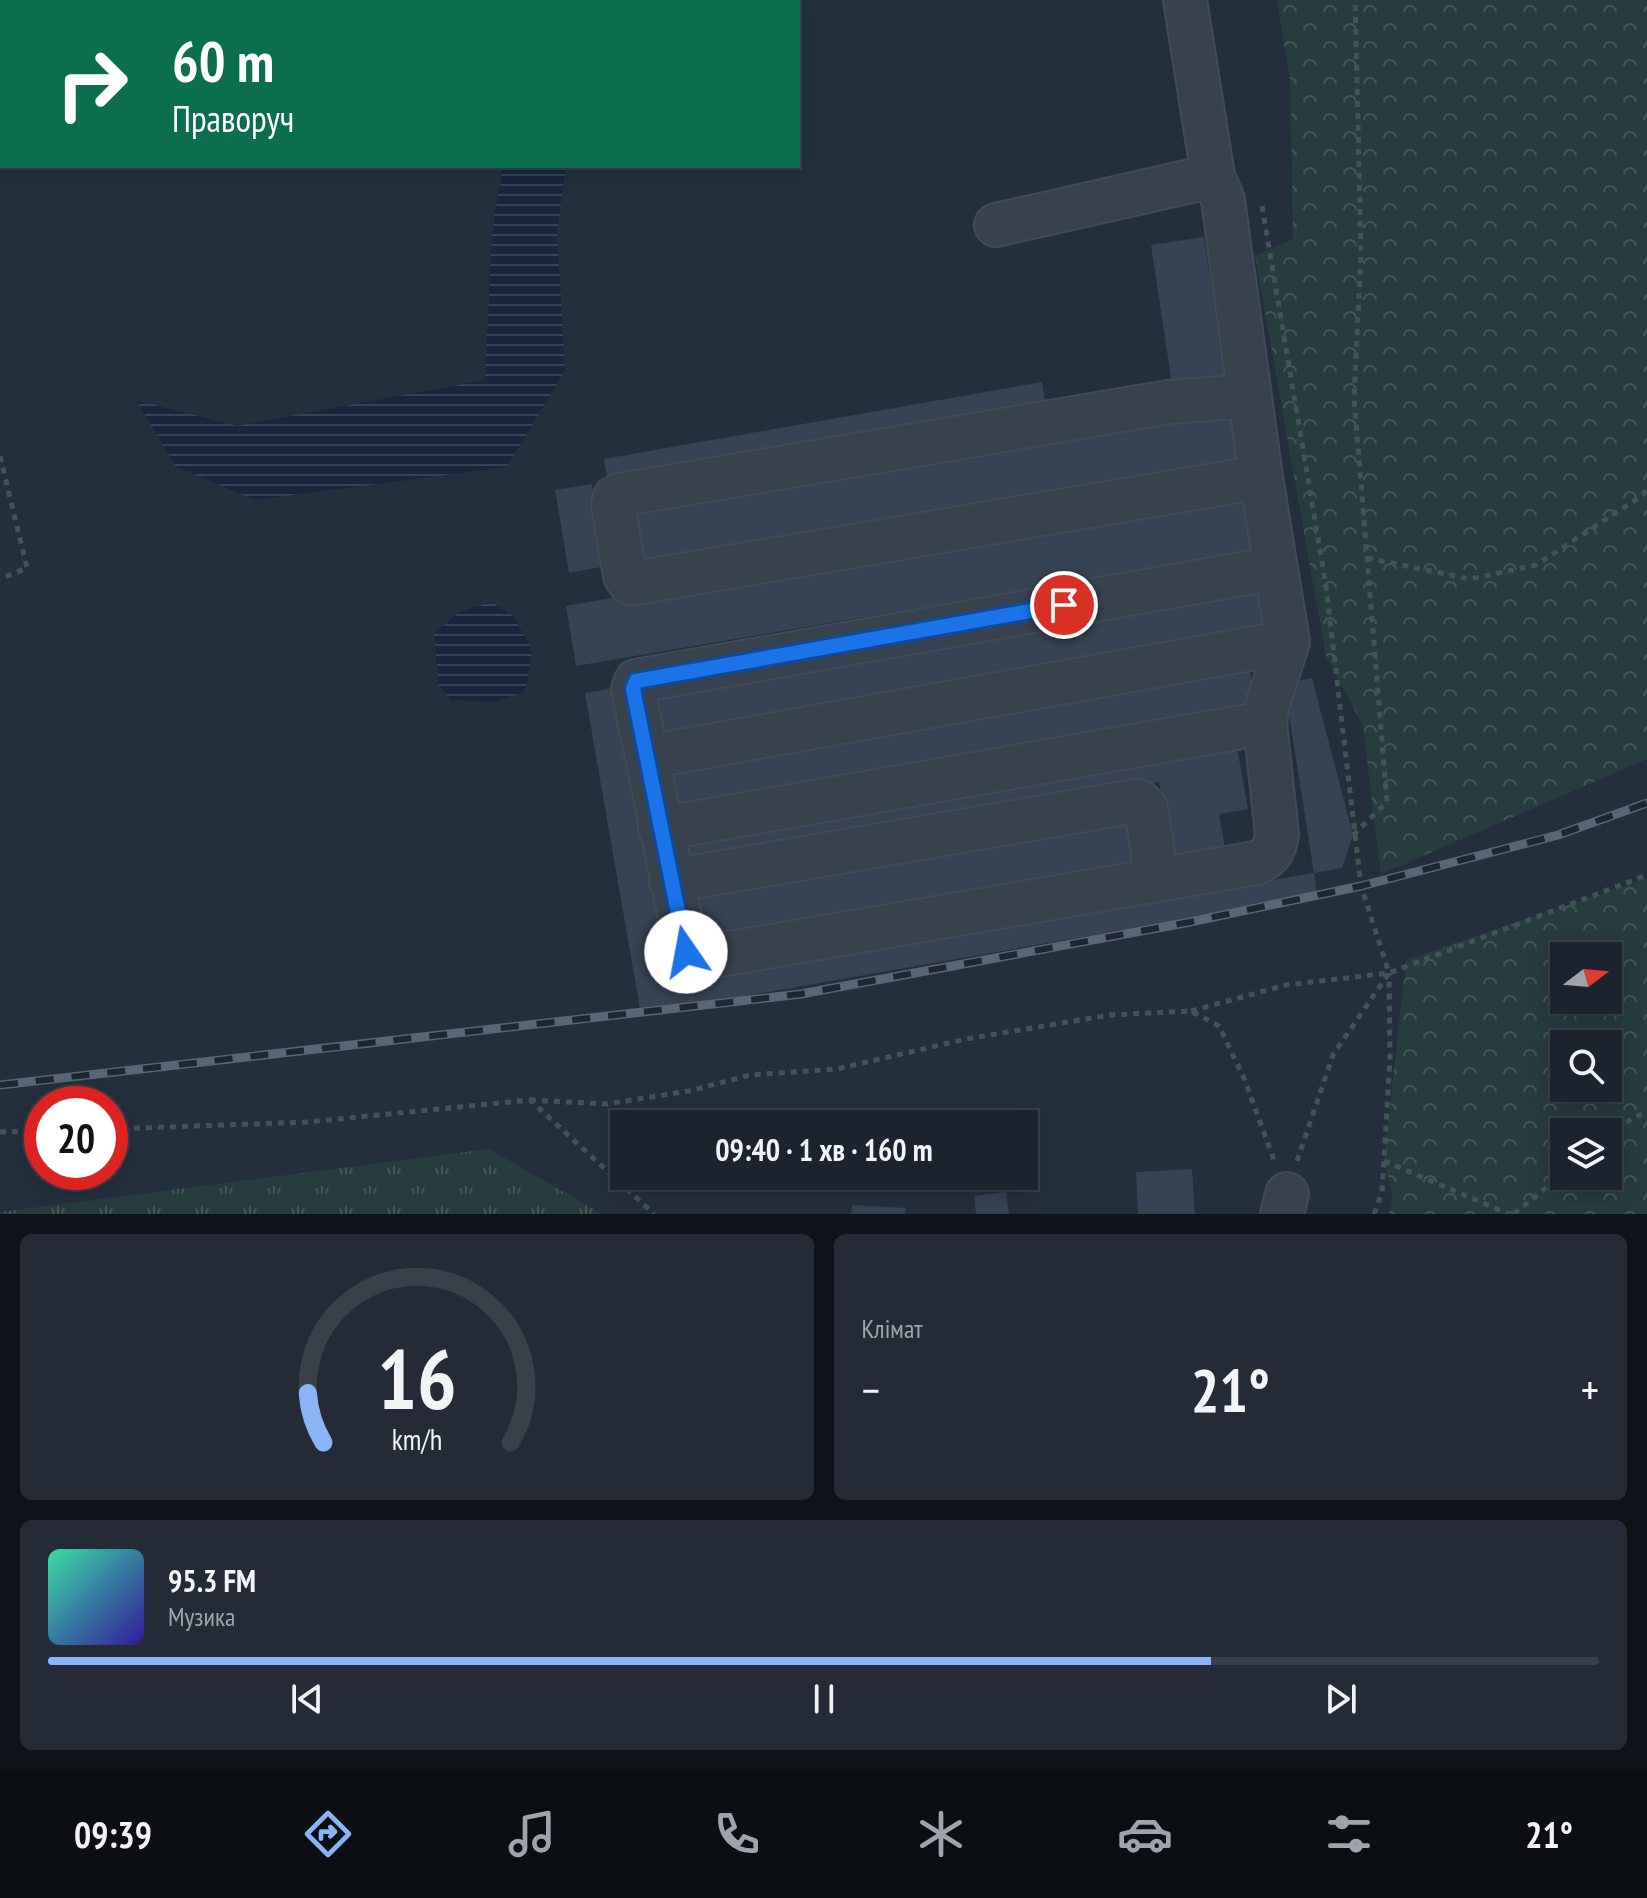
<!DOCTYPE html>
<html lang="uk">
<meta charset="utf-8">
<style>
:root{--surface:#1b232e;--page:#242b36;--text:#f1f3f6;--muted:#a0a4aa;--line:#39404a;--accent:#8ab4f8}
body{margin:0;font-family:"PT Sans Narrow",sans-serif;background:var(--page);color:var(--text);height:100vh;display:flex;flex-direction:column;font-size:30px;white-space:nowrap}
*{box-sizing:border-box;margin:0}
p{font-size:26px;color:var(--muted)}
.icon{flex:none;width:44px;height:44px;fill:none;stroke:currentColor;stroke-width:2;stroke-linecap:round;stroke-linejoin:round}
.map{position:relative;height:1214px;overflow:hidden}
.panel{display:flex;flex-direction:column;gap:20px;padding:20px;background:#0f1319;flex:1}
.panel>*{flex:none}
.banner{position:absolute;left:0px;top:0px;width:800px;height:168px;box-shadow:0 4px 20px #0003,0 0 0 2px var(--line);background:#0b6e4f;color:#fff;overflow:hidden}
.needle{width:52px;rotate:74deg}
.tools{position:absolute;left:1550px;top:942px;display:grid;gap:16px}
.tools a{display:grid;place-items:center;width:72px;height:72px;border-radius:0px;background:var(--surface);box-shadow:0 4px 20px #0003,0 0 0 2px var(--line);font-size:40px}
.speed{position:absolute;left:24px;top:1086px;display:flex;gap:16px;font-size:40px;font-weight:700;text-align:center}
.speed>*{display:grid;place-content:center;width:104px;height:104px;border-radius:50%;background:var(--surface);box-shadow:0 4px 20px #0003,0 0 0 2px var(--line);line-height:1}
.speed .limit{border:12px solid #d22;background:#fff;color:#111}
.pin{position:absolute;display:grid;place-items:center;width:68px;height:68px;color:#fff;margin:-34px;border:4px solid #fff;border-radius:50%;box-shadow:0 2px 8px #0007}
.me{position:absolute;width:88px;margin:-44px;rotate:348deg;stroke-linejoin:round;filter:drop-shadow(0 0 6px #0008)}
.turn{display:flex;align-items:center;gap:28px;height:168px;padding:0 40px;font-size:36px}
.turn .icon{width:104px;height:104px;stroke-width:2.5}
.turn b{display:block;font-size:56px;line-height:68px}
.big{font-size:60px;font-weight:700;line-height:1.1}
.panel .widget{flex:1;display:flex;flex-direction:column;justify-content:center;gap:12px;min-width:0;padding:0 28px;border-radius:12px;background:var(--page)}
.panel .dial{align-items:center;gap:0}
.dial svg{height:208px;overflow:visible;fill:none;stroke:var(--line);stroke-width:7;stroke-linecap:round;text-anchor:middle}
.dial text{fill:var(--text);stroke:none}
.song{display:flex;align-items:center;gap:24px}
.cover{width:96px;height:96px;border-radius:12px;background:linear-gradient(135deg,hsl(160 70% 55%),hsl(250 70% 35%))}
.played{height:8px;border-radius:4px;background:linear-gradient(90deg,var(--accent) 75%,var(--line) 75%)}
.keys{display:flex;justify-content:space-around;direction:ltr}
.heat{display:flex;justify-content:space-between;align-items:center;font-size:44px;direction:ltr}
.panel .tiles{flex:1;display:grid;gap:20px;grid-template-columns:1fr 1fr}
.widget:last-child{grid-column:span 2}
.trip{position:absolute;left:610px;top:1110px;width:428px;height:80px;border-radius:0px;background:var(--surface);box-shadow:0 4px 20px #0003,0 0 0 2px var(--line);font-weight:700;line-height:80px;text-align:center}
.tab-bar{display:flex;height:128px;justify-content:space-around;align-items:center;background:#0b0e12;color:var(--muted)}
.tab-bar .icon{width:56px;height:56px}
.tab-bar .selected{color:var(--accent)}
.tab-bar b{font-size:36px;color:var(--text)}
.map>svg:first-child{display:block}
.grass{fill:url(#grass-tufts)}
.forest{fill:url(#forest-crowns);fill-rule:evenodd}
.water{fill:url(#water-rules)}
.building{fill:#364354}
.lines{fill:none;stroke-linecap:round;stroke-linejoin:round}
.minor-casing{stroke:#414a57;stroke-width:46}
.path{stroke:#3f5557;stroke-width:5;stroke-dasharray:6 6;stroke-linecap:butt}
.minor{stroke:#38414e;stroke-width:42}
.rail-casing{stroke:#5a6575;stroke-width:9}
.rail{stroke:#1d2633;stroke-width:6;stroke-dasharray:18;stroke-linecap:butt}
.route-casing{stroke:#114b97;stroke-width:20}
.route{stroke:#1a73e8;stroke-width:14}
</style>
<div class="map">
<svg width="1647" height="1214" viewBox="0 0 1647 1214">
<defs>
<pattern id="grass-tufts" width="24" height="20" patternUnits="userSpaceOnUse" patternTransform="scale(2)"><rect width="24" height="20" fill="#263c3f"/><path d="M3 7l-1-3M5 7V3M7 7l1-3M15 17l-1-3M17 17v-4M19 17l1-3" fill="none" stroke="#435659"/></pattern>
<pattern id="forest-crowns" width="20" height="18" patternUnits="userSpaceOnUse" patternTransform="scale(2)"><rect width="20" height="18" fill="#263c3f"/><path d="M2 6a3 3 0 1 1 6 0M12 15a3 3 0 1 1 6 0" fill="none" stroke="#435659"/></pattern>
<pattern id="water-rules" width="6" height="5" patternUnits="userSpaceOnUse" patternTransform="scale(2)"><rect width="6" height="5" fill="#17263c"/><path d="M0 2.5h6" fill="none" stroke="#364457"/></pattern>
</defs>
<rect width="100%" height="100%" fill="#242f3e"/>
<path class="grass" d="M489,1149l113,65h-602v-2z"/>
<path class="forest" d="M1277,0h370v759l-266,115 -18,-148 -37,-70 -71,-400 38,-17 -3,-160z
M1647,878v336h-258l4,-17 -9,-36 22,-201zM1564,956h44v44h-44zM1564,1044h44v44h-44zM1564,1132h44v44h-44z"/>
<path class="water" d="M503,166h63l-9,67 8,138 -58,96 -252,33 -79,-33 -40,-67 101,26 248,-46 7,-147z
M491,602l22,14 19,34 -7,42 -32,10 -42,-2 -12,-14 -5,-52 25,-22z"/>
<path class="building" d="M1204,237l23,152 -53,8 -23,-152z
M1042,382l5,30 -438,77 -5,-30z
M1242,412l9,52 -620,106 -9,-52z
M592,484l14,82 -37,7 -14,-83z
M1254,489l11,60 -689,117 -10,-60z
M1271,578l10,51 -628,113 -10,-51z
M1249,665l8,48 -593,104 -9,-48z
M1312,678l41,157 -11,33 -28,5 3,23 -676,118 -56,-321 35,-6 51,292 643,-106 -30,-190z
M1236,742l12,67 -29,5 6,35 -53,9 -13,-76 -481,81 -4,-26z
M1127,820l8,52 -430,70 -9,-52z
M1192,1169l3,45h-57l-2,-42z
M1006,1192l3,22h-33l-2,-18z
M852,1205l54,3 -1,6h-54z"/>
<g class="lines">
<g class="minor-casing">
<path id="minor" d="M230,0v2
M1185,0l28,176 10,24 38,277 27,165 -20,61 -3,20 12,111c-2,16 -7,23 -21,29l-560,96 -8,-3 -55,-267 3,-8 640,-113
M390,2l5,-2
M0,96l2,2
M996,225l217,-49
M1250,396l-81,6 -549,93 -5,2 -2,8 12,71 5,7h5l626,-106
M647,757l641,-115
M660,829l605,-106
M671,881l465,-80 4,1 6,6 11,72
M1282,1214l5,-20"/>
</g>
<path class="path" d="M69,0v2
M494,2l4,-2
M1262,206l64,380 35,300 28,87 -56,82 -36,106
M0,456l27,112 -27,11
M1367,558l103,21 66,-14 107,-70 4,-7
M1353,835l34,-33 -33,-404 7,-145 -6,-253
M1191,1011l95,-26 103,-12 258,-98
M530,1100l76,4 83,-13 61,-16 87,-6 129,-30 144,-24 81,-4 28,15 25,52 31,85
M110,1129l198,-7 222,-22 124,114
M0,1132l42,-1
M1608,1138l24,-20 15,-6
M1384,1161l125,53
M1374,1214l8,-22 8,-134 -1,-85
M1514,1214l50,-41"/>
<use href="#minor" class="minor"/>
<g class="rail-casing">
<path id="rail" d="M0,1085l801,-91 389,-72 171,-36 197,-51 89,-32"/>
</g>
<use href="#rail" class="rail"/>
</g>
<g class="lines">
<g class="route-casing">
<path id="route" d="M686,952l-53,-263 3,-8 428,-76"/>
</g>
<use href="#route" class="route"/>
</g>
</svg>
<div class="tools">
<a><svg class="needle" viewBox="-14 -14 28 28"><path d="M0-13l5 13h-10z" fill="#e53935"/><path d="M0 13l5-13h-10z" fill="#a0a4aa"/></svg></a>
<a><svg class="icon" aria-label="search" viewBox="0 0 24 24"><circle cx="10" cy="10" r="6"/><path d="M15 15l6 6"/></svg></a>
<a><svg class="icon" aria-label="layers" viewBox="0 0 24 24"><path d="M12 4l9 5-9 5-9-5zM3 14l9 5 9-5"/></svg></a>
</div>
<div class="speed"><div class="limit">20</div></div>
<div class="pin" style="left:1064px;top:605px;background:#d93025"><svg class="icon" aria-label="arrive" viewBox="0 0 24 24"><path d="M6 21V4h12l-3 4 3 4H6"/></svg></div>
<svg class="me" style="left:686px;top:952px" viewBox="-20 -20 40 40"><circle r="19" fill="#fff"/><path d="M0-13L10 11 0 6-10 11z" fill="#1a73e8"/></svg>
<div class="trip">09:40 · 1 хв · 160 m</div>
<div class="banner">
<div class="turn"><svg class="icon" aria-label="right" viewBox="0 0 24 24"><path d="M7 20v-9h11M14 6l5 5-5 5"/></svg><div><b>60 m</b>Праворуч</div></div>
</div>
</div>
<section class="panel">
<div class="tiles">
<div class="widget dial"><svg viewBox="0 0 100 80">
<path d="M14 69A42 42 0 1 1 86 69"/>
<path d="M14 69A42 42 0 0 1 8 50" stroke="#8ab4f8"/>
<text x="50" y="56" font-size="32" font-weight="700">16</text>
<text x="50" y="72" font-size="11">km/h</text>
</svg></div>
<div class="widget"><p>Клімат</p>
<div class="heat"><a>−</a><b class="big">21°</b><a>+</a></div>
</div>
<div class="widget">
<div class="song"><i class="cover"></i><div><b>95.3 FM</b><p>Музика</p></div></div>
<div class="played"></div>
<div class="keys"><svg class="icon" aria-label="previous" viewBox="0 0 24 24"><path d="M18 5L8 12l10 7zM5 5v14"/></svg><svg class="icon" aria-label="pause" viewBox="0 0 24 24"><path d="M8 5v14M16 5v14"/></svg><svg class="icon" aria-label="next" viewBox="0 0 24 24"><path d="M6 5l10 7-10 7zM19 5v14"/></svg></div>
</div>
</div>
</section>
<nav class="tab-bar">
<b>09:39</b>
<svg class="icon selected" aria-label="directions" viewBox="0 0 24 24"><path d="M12 3l9 9-9 9-9-9zM9 14v-3h6M13 9l2 2-2 2"/></svg>
<svg class="icon" aria-label="music" viewBox="0 0 24 24"><path d="M9 18V5l10-2v13"/><circle cx="6" cy="18" r="3"/><circle cx="16" cy="16" r="3"/></svg>
<svg class="icon" aria-label="phone" viewBox="0 0 24 24"><path d="M5 4h4l2 5-3 2q2 4 5 5l2-3 5 2v4C11 20 4 13 5 4z"/></svg>
<svg class="icon" aria-label="climate" viewBox="0 0 24 24"><path d="M12 3v18M4 7l16 10M4 17L20 7"/></svg>
<svg class="icon" aria-label="car" viewBox="0 0 24 24"><path d="M5 17H2v-5l4-1 3-4h7l3 4 3 1v5h-3M9 17h6M6 11h13"/><circle cx="7" cy="17" r="2"/><circle cx="17" cy="17" r="2"/></svg>
<svg class="icon" aria-label="filters" viewBox="0 0 24 24"><path d="M4 7h16M4 17h16"/><circle cx="9" cy="7" r="2"/><circle cx="15" cy="17" r="2"/></svg>
<b>21°</b>
</nav>
